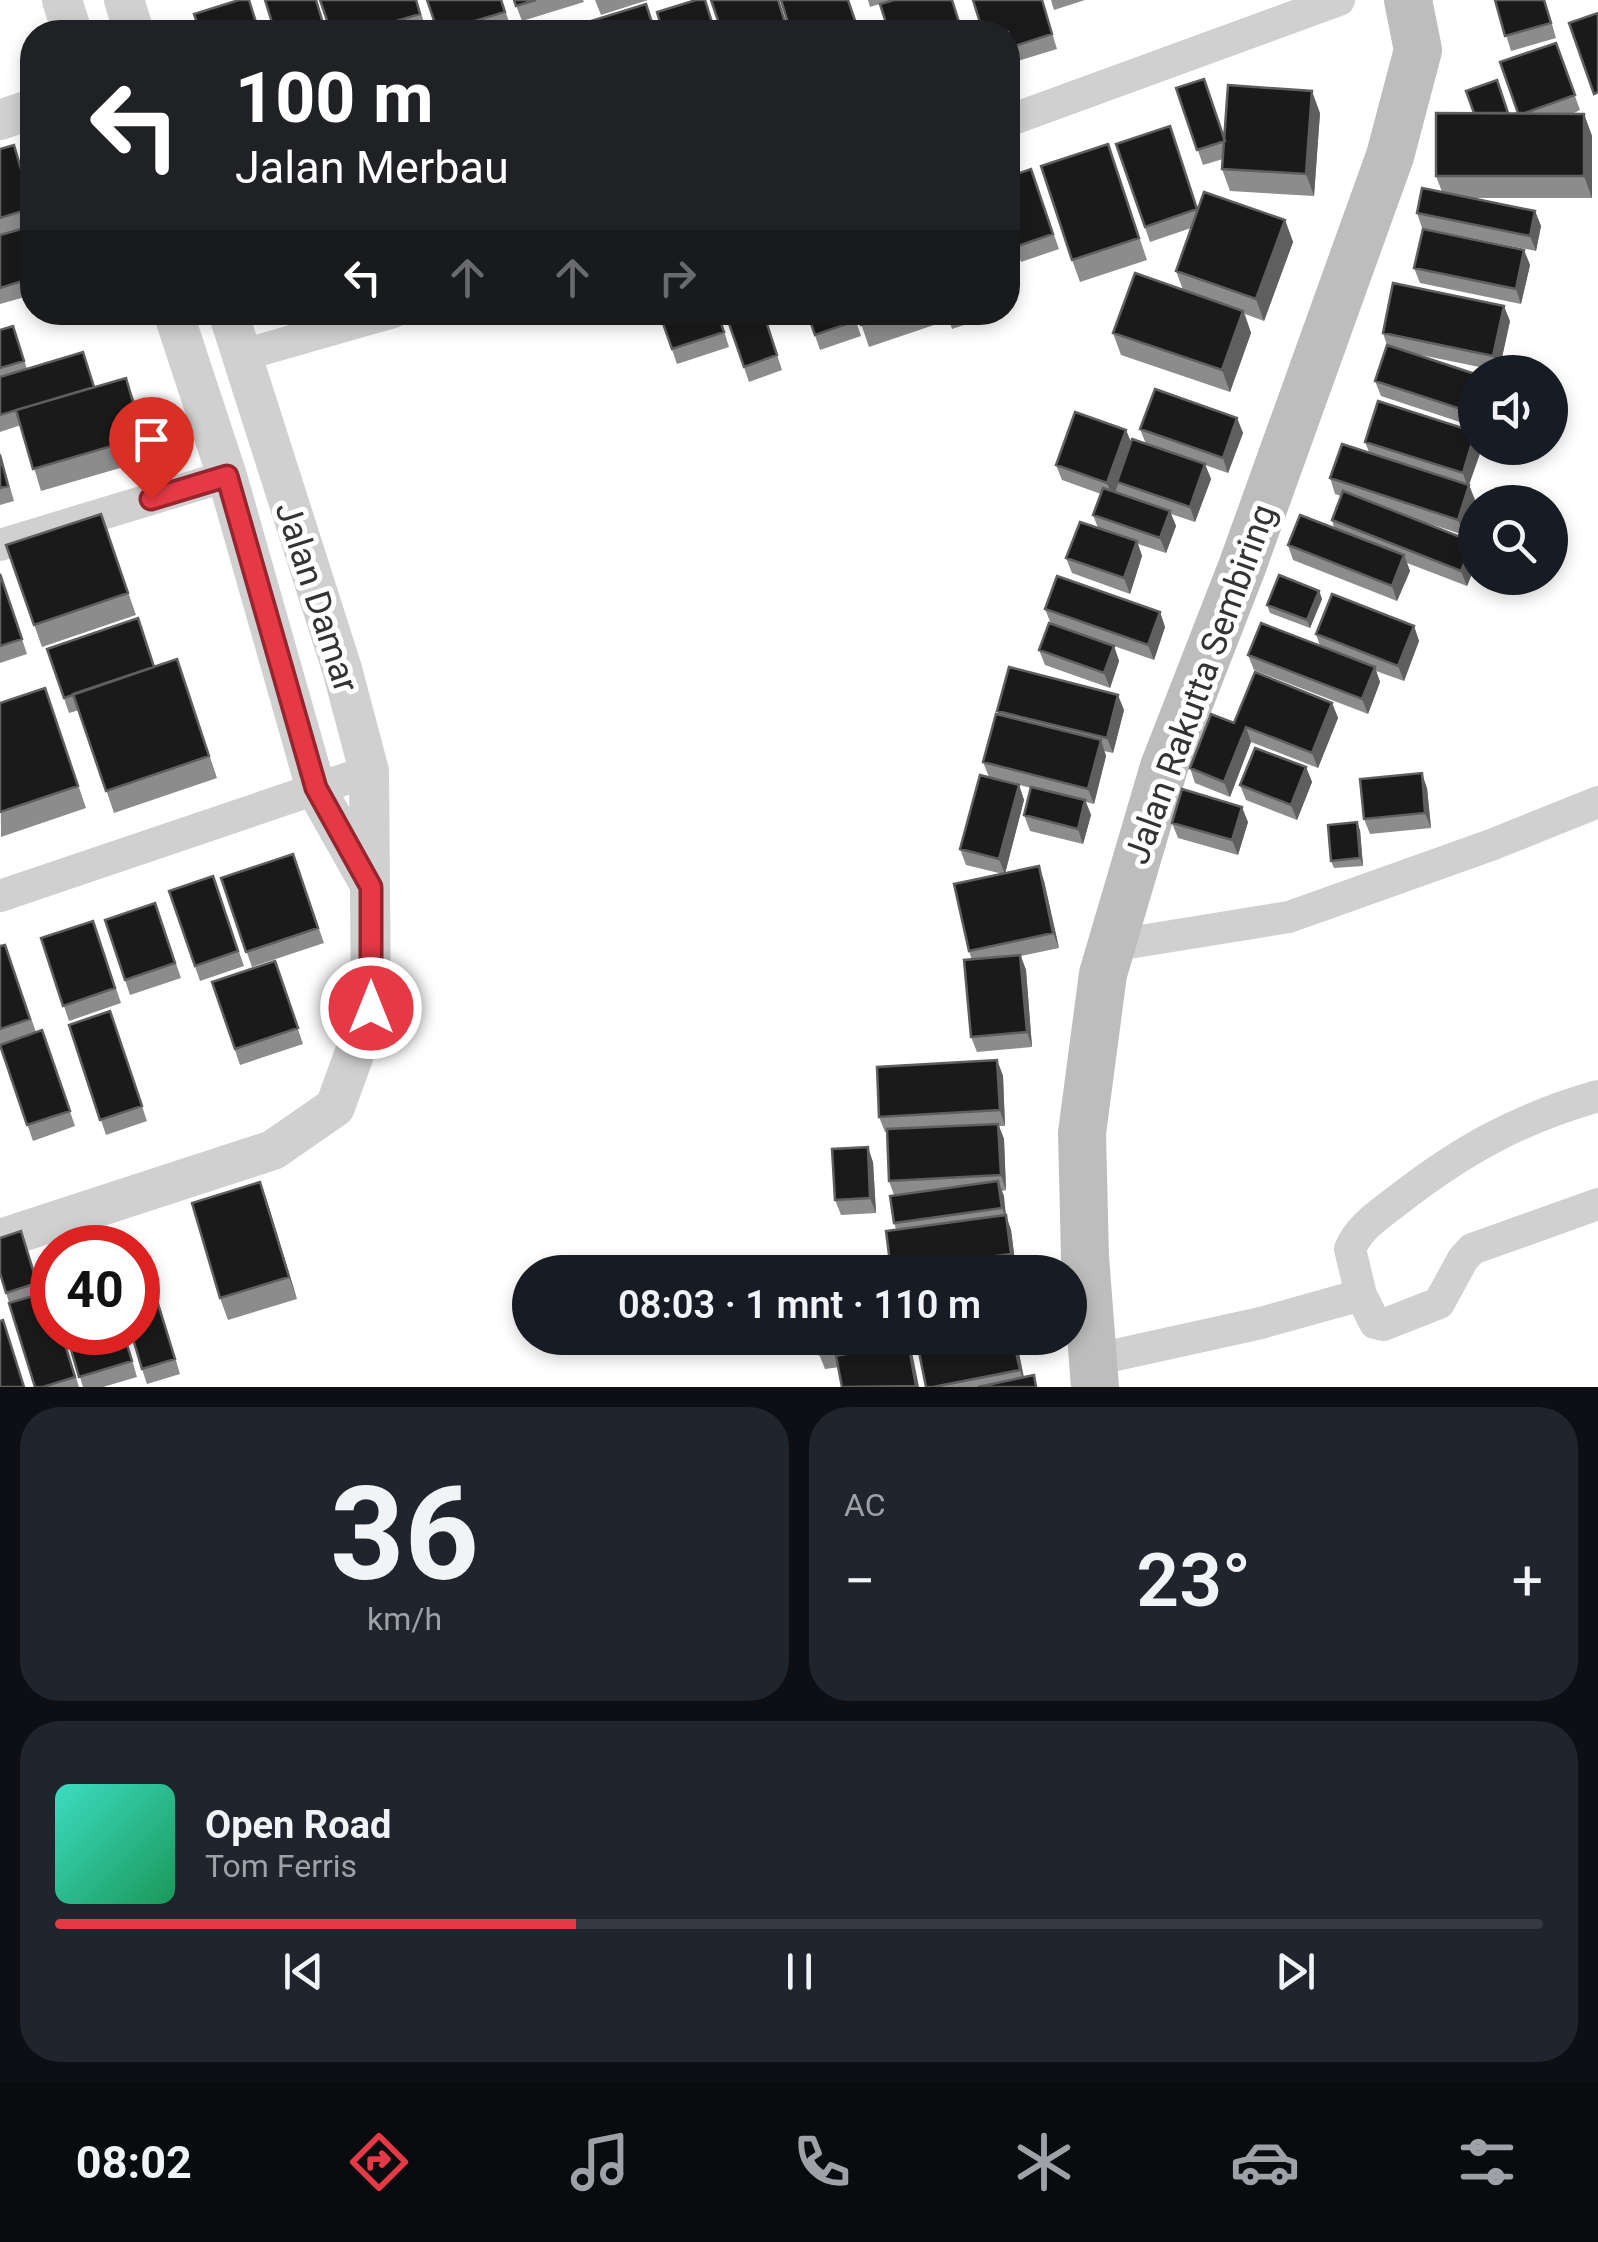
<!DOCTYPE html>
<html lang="id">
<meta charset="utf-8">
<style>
:root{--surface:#171b24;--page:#20242c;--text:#f1f3f6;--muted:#9ea1a6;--line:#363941;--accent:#e63946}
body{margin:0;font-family:Roboto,sans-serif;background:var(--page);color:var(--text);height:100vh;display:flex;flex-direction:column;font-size:38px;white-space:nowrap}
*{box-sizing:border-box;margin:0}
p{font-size:32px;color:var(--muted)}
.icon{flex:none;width:55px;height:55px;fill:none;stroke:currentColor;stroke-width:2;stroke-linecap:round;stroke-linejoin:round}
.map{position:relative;height:1387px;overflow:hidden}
.details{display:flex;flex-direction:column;gap:20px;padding:20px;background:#0d0f14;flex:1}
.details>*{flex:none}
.hud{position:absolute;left:20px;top:20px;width:1000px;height:305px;border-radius:40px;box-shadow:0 5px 15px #0003;background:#202124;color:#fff;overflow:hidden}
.buttons{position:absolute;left:1458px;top:355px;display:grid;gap:20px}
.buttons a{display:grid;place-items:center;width:110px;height:110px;border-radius:50%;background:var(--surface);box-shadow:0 5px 15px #0003;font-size:50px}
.speed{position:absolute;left:30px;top:1225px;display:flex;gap:20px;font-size:50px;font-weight:700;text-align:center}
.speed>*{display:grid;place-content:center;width:130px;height:130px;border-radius:50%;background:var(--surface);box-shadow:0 5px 15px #0003;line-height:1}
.speed .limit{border:15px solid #d22;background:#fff;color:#111}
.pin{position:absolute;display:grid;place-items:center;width:85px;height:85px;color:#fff;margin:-102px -42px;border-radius:50% 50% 50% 0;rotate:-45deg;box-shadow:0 0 10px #0007}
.pin .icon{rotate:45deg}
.me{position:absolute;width:110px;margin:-55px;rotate:0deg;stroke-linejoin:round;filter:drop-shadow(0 0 8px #0008)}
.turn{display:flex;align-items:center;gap:35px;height:210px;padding:0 50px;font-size:45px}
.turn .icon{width:130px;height:130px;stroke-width:2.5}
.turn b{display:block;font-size:70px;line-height:85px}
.lanes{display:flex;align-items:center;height:95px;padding:0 50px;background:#0003;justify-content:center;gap:50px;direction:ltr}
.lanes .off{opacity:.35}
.big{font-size:75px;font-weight:600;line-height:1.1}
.details .card{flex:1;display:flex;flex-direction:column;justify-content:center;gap:15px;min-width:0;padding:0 35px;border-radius:40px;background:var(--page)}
.details .dial{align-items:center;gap:0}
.dial b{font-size:130px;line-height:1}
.song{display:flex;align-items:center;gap:30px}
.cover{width:120px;height:120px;border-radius:15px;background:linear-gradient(135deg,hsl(170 70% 55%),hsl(150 70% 35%))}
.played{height:10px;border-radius:5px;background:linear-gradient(90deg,var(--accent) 35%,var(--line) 35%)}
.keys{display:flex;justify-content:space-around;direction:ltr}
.heat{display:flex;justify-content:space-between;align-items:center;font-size:55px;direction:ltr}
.details .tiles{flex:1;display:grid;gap:20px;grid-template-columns:1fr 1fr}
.card:last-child{grid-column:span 2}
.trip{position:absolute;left:512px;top:1255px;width:575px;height:100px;border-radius:50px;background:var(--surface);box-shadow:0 5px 15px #0003;font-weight:600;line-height:100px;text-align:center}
.menu{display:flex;height:160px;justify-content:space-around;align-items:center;background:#090b0e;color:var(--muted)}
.menu .icon{width:70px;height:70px}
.menu .on{color:var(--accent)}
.menu b{font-size:45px;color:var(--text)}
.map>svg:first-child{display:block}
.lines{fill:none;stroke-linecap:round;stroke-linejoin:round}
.minor{stroke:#d0d0d0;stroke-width:32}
.tertiary{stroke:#d0d0d0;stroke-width:40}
.secondary{stroke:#bdbdbd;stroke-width:48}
.wall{fill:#8c8c8c}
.shaded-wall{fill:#5f5f5f}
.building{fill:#1a1a1a;stroke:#5f5f5f;stroke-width:2.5}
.route-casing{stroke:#96252e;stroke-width:25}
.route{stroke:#e63946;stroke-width:18}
.labels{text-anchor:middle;stroke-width:10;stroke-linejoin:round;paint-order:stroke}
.street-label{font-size:35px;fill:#333;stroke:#fff}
</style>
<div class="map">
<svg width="1598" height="1387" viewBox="0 0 1598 1387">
<rect width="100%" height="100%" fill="#fff"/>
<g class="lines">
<path class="minor" d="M1008,121l331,-121
M243,355l150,-43
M0,545l227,-69
M0,896l369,-125
M1110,946l179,-29 202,-72 107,-43
M1361,1295l-11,-46c9,-22 30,-35 48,-49 64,-50 122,-82 200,-104
M1093,1360l168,-37 100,-28 14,28 8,2 56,-22 24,-44 9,-10 126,-45"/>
<path class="tertiary" d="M62,0l10,32
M124,0l10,32
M0,120l32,-11
M173,312l54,164 89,313 53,94
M0,1239l273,-89 62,-43 36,-99 -2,-237 -27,-102 -114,-357"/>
<path class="secondary" d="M1095,1387l-10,-130 -3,-124 21,-159 61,-207 78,-200 148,-411 28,-106 -10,-50"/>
</g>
<path class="wall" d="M320,0h97l10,32h-96z
M427,0h75l10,32h-74z
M514,0h69l1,2 -62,19z
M595,0h53l-47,15z
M868,0h25l-23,7z
M1042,0l15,49 -49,15v-32z
M1051,0h34l-31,10z
M1495,0h50l11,38 -45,13z
M1556,43l24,67 -8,4h12l8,22v62h-122l65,13 6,15 -5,25 -114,-23 -5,-15 25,-21 -6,-16 38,-63h44z
M1176,88l48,50 96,-25 -6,83 -84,-5 -8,-22 1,-10 -20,6z
M1108,144l39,116 -67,22 -8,-22z
M1116,144l82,66 87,10 8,22 -29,79 -19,-7 6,19 -21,59 -109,-37 -8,-22 70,-43 -7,-19 15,-43 -41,14z
M14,145l18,59v91l-32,9v-155z
M1031,169l28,80 -38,13 -13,-38z
M1524,250l6,15 -9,39 -101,-21 -6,-15z
M659,312h59l11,35 -52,17z
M725,312h38l19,58 -33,12z
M807,312h46l8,24 -41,14z
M857,312h72l5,13 -65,22z
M946,312h56l-50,17z
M1510,321l-11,50 -88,-18 64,21v53l-94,-31 -6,-15 12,-36 -4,-12z
M0,330l18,11 9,28 68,18 31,-9 25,81 -110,32 -20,-66 -21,7z
M1237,418l6,15 -15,40 -23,-8 6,14 -16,43 -24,-8 5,12 -10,27 -28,-9 4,12 -12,38 -58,-21 -6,-15 32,-30 -5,-13 8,-21 -39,-14 -6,-15 70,-35 5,12 15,2 -6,-15z
M1475,432l-6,53 6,15 -11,35 -40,-13 49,20 2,5v19l-8,20 -60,-23 3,8 -13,30 -104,-41 -5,-15 46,-17 -2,-8 9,-24 -6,-2 -5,-16 39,-26 -4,-10z
M0,452l14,49 -14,4z
M101,514l35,101 -94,32 -36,-102z
M0,573l27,81 -27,9z
M1319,591l3,8 -12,29 -40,-15 -3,-8z
M1045,609l115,3 5,15 -11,33 -40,-14 5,15 -9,27 -65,-23 -6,-15 12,-26z
M1414,626l5,15 -15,40 -28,-10 4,11 -12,32 -114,-44 -6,-15 72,-9 -4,-12z
M47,649l107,18 23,-8 40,119 -103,35 -35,-103 -10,3z
M45,688l41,120 -85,29 -1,-134z
M1332,703l6,15 -20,50 -67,-26 -21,55 -35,-14 -5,-15 44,-45z
M1124,710l-11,43 -9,-2 2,5 -12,48 -8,-2 5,13 -8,29 -53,-13 -6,-16 7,-27 -42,-11 -6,-15 16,-47 -2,-4z
M1306,767l6,15 -15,38 -51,-20 -6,-15z
M1019,785l5,15 -19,73 39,8 15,67 -38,8 5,14 6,77 -55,5 -6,-15 1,-77 -3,-9 34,-77 -37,-9 -6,-16z
M1427,788l4,40 -61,6 -6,-15z
M1248,822l-10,33 -60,-17 -6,-15z
M1360,830l3,36 -29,2 -3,-7z
M293,854l31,89 -72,24 -31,-89z
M213,876l31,90 -44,15 -31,-90z
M155,903l26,75 -51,17 -25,-75z
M93,921l28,82 -52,18 -28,-83z
M5,945l31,87 6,-2 33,96 -42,15 -33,-95v-100z
M275,961l28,83 -63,21 -28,-83z
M110,1011l37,110 -41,14 -37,-110z
M997,1060l6,16 2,50h-6l5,13 2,51 -4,1 4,25 5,14 5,39 -3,1 1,2h-122l-6,-41 10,-2 -2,-6v-28l-5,-14 -2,-49h-2l-6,-15z
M873,1162l3,51 -35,2 -6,-15z
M260,1182l37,117 -69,21 -8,-22z
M21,1231l31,101h10l17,55h-44l-35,-114z
M152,1280l28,94 -33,10 -5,-15z
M66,1332h58l13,45 -34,10h-20z
M877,1338l2,10 29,-6 5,15 -88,12 -6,-15z
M914,1338h102l8,39 14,10h-112l-8,-39z"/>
<path class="shaded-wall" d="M1312,91l8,22 -6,83 -8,-22z
M1584,114l8,22v62l-8,-22z
M14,145l8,22 10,37v5z
M1535,211l6,15 -5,25 -6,-15z
M1285,220l8,22 -29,79 -8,-22z
M1524,250l6,15 -9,39 -5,-15z
M1504,306l6,15 -11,50 -6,-15z
M1243,311l8,22 -21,59 -8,-22z
M126,378l8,22 17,59 -8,-22z
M1475,398v27l-5,-13z
M1237,418l6,15 -15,40 -5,-15z
M1126,430l6,15 -19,53 -6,-15z
M1475,436v12h7l-13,37 6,15 -11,35 -6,-15 10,-32 -5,-15z
M1205,464l6,15 -16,43 -5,-15z
M1170,511l6,15 -10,27 -6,-15z
M1137,541l5,15 -12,38 -6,-16z
M1473,542l2,5v19l-8,20 -6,-15z
M1404,555l6,16 -13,30 -5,-15z
M1319,591l3,8 -12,29 -3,-8z
M1160,612l5,15 -11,33 -6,-15z
M1414,626l5,15 -15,40 -6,-15z
M1114,646l5,15 -9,27 -6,-15z
M1375,667l5,15 -12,32 -6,-15z
M1118,695l6,15 -11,43 -6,-15z
M1332,703l6,15 -20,50 -6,-15z
M1246,727l5,15 -21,55 -6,-15z
M1101,740l5,16 -12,48 -6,-15z
M1306,767l6,15 -15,38 -6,-15z
M1422,773l5,15 4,40 -6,-15z
M1019,785l5,15 -19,74 -6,-15z
M1085,800l6,15 -8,29 -5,-15z
M1242,807l6,15 -10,33 -6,-15z
M1357,822l3,8 3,36 -3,-8z
M1039,866l5,15 15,67 -6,-15z
M1020,955l6,15 6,77 -5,-15z
M997,1060l6,16 2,50 -5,-16z
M998,1124l6,15 2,51 -5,-15z
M868,1147l5,15 3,51 -6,-15z
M998,1181l6,15 2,20 5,14 5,39 -5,-15 -4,-32 -5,-14z
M260,1182l8,22 29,95 -8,-22z
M1013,1338h3l9,47 -5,-15z
M908,1342l5,15 6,30h-3z"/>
<path class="building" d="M239,0h10l10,32h-59l-6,-18z
M265,0h51l9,30 -9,2h-41z
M320,0h96l4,14 -60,18h-29z
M427,0h74l4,12 -67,20z
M514,0h22l-20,6z
M696,0h9l10,32h-52l-6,-20z
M711,0h67l10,32h-66z
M781,0h67l11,32h-68z
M894,0h58l10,32h-73l-9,-28z
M973,0h69l10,34 -44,14v-16h-25z
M1495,0h49l7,23 -46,13z
M646,4l9,28h-75l-2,-7z
M1598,13v79l-4,2 -25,-71z
M1556,43l19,52 -50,18h-7l-18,-51z
M1204,79l21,62 -28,9 -21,-62z
M1497,80l11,33h-34l-8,-22z
M1228,85l84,6 -6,83 -84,-5z
M1436,113l148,1v62h-148z
M1170,126l27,83 -52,18 -29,-83z
M1108,144l31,94 -67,22 -31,-94z
M14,145l18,63 -32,10v-69z
M1031,169l22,65 -38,13 -7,-23v-47z
M1422,188l113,23 -5,25 -113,-23z
M1204,192l81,28 -29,79 -80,-28z
M32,226v52l-32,10v-53z
M1423,229l101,21 -8,39 -102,-21z
M1135,273l108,38 -21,59 -109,-37z
M1393,283l111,23 -11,50 -110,-23z
M659,312h58l7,20 -52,17z
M725,312h38l14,43 -33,12z
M807,312h46l2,9 -40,14z
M857,312h41l-37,13z
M13,326l11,35 -24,7v-38z
M1387,345l88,29v24l-5,14 -95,-31z
M83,352l11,35 -94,28v-38z
M126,378l17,59 -110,32 -17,-59z
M1155,389l82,29 -14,40 -83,-29z
M1378,401l97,31 -12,41 -98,-31z
M1075,412l51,18 -19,53 -51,-18z
M1132,439l73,25 -15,43 -73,-25z
M1342,444l127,41 -11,35 -128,-42z
M0,455l8,31 -8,2z
M1103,488l67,23 -10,27 -67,-23z
M1343,491l130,51 -12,29 -129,-51z
M101,514l27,79 -94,32 -28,-80z
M1300,515l104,40 -12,31 -104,-41z
M1080,522l57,19 -13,37 -58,-20z
M0,574l22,65 -22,7z
M1279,575l40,16 -12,29 -40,-15z
M1057,576l103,36 -12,33 -103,-36z
M1332,594l82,32 -16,40 -82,-32z
M138,618l16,49 -90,31 -17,-49z
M1049,623l65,23 -10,27 -65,-23z
M1261,623l114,44 -13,32 -114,-44z
M177,659l32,97 -103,35 -33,-97z
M1009,667l109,28 -11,43 -110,-27z
M1255,672l77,31 -20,50 -66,-26 -22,55 -34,-14 21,-54 23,9z
M45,688l33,98 -78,26v-109z
M996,714l105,26 -13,49 -105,-27z
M1255,748l51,19 -15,38 -51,-20z
M1422,773l3,40 -61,6 -4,-40z
M980,775l39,10 -20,74 -39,-10z
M1031,787l54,13 -7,29 -54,-14z
M1182,789l60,18 -10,33 -60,-17z
M1357,822l3,36 -29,3 -3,-36z
M293,854l25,74 -72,24 -25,-74z
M1039,866l14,67 -84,18 -15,-67z
M213,876l25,75 -43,15 -26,-75z
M155,903l20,60 -50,17 -20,-60z
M93,921l22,67 -52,18 -22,-68z
M5,945l25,74 -30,10v-83z
M1020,955l7,77 -56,5 -7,-77z
M275,961l23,67 -63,21 -23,-67z
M110,1011l32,95 -42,14 -31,-95z
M42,1030l28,81 -43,14 -27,-80z
M997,1060l3,50 -121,7 -2,-50z
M998,1124l3,51 -112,6 -2,-52z
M868,1147l2,51 -35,2 -3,-51z
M998,1181l4,27 -108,15 -4,-27z
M260,1182l29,95 -69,21 -28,-95z
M1006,1215l5,39 -120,16 -5,-39z
M21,1231l16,52 -31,10 -6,-20v-35z
M1011,1264l2,8h-43z
M146,1265l29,94 -33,10 -11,-37h7v-64z
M49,1291l3,13v28h9l14,45 -32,10h-8l-26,-84z
M3,1320l21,67h-24v-66z
M66,1332h57l9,29 -53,16z
M816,1338h58l1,4 -56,12z
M939,1338h74l7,32 -87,17h-7l-9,-45z
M908,1342l8,44 -74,1 -6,-31z
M1034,1375l2,12h-58z"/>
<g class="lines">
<g class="route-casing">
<path id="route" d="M151,499l76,-23 89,312 55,99v121"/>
</g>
<use href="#route" class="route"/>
</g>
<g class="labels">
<g class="street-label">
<text transform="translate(317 597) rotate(72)" y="12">Jalan Damar</text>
<text transform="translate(1200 684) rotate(-70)" y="12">Jalan Rakutta Sembiring</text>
</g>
</g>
</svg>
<div class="buttons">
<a><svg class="icon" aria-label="sound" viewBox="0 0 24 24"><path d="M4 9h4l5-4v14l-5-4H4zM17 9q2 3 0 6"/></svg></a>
<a><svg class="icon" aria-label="search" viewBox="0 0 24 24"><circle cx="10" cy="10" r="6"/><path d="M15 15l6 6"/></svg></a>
</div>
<div class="speed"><div class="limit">40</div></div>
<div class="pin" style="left:151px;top:499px;background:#d93025"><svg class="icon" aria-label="arrive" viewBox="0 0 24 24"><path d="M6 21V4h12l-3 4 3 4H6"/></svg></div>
<svg class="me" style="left:371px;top:1008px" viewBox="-20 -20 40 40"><circle r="17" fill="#e63946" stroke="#fff" stroke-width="3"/><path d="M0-11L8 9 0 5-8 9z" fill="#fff"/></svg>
<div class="trip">08:03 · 1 mnt · 110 m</div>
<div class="hud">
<div class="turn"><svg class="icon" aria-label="left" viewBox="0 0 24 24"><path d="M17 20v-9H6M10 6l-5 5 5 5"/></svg><div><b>100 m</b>Jalan Merbau</div></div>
<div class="lanes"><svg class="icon" aria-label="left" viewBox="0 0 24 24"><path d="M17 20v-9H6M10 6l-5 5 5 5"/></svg><svg class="icon off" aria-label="ahead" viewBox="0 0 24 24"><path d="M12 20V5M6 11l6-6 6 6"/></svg><svg class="icon off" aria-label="ahead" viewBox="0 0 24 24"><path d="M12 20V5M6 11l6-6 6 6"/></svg><svg class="icon off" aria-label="right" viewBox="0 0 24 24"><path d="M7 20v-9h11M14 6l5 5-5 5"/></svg></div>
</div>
</div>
<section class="details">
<div class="tiles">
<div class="card dial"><b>36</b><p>km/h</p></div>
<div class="card"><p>AC</p>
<div class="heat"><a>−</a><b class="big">23°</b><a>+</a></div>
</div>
<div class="card">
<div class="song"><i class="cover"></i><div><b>Open Road</b><p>Tom Ferris</p></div></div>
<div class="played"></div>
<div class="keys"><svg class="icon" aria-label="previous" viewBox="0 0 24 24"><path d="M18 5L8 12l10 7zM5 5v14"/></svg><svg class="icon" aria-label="pause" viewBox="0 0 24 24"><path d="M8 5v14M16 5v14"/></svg><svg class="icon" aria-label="next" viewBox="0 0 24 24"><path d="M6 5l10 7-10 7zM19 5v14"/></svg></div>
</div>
</div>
</section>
<nav class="menu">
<b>08:02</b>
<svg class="icon on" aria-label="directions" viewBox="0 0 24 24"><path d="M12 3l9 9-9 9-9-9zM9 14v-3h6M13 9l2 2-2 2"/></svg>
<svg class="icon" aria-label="music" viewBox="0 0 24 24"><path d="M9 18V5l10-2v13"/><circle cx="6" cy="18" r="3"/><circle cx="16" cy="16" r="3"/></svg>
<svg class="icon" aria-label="phone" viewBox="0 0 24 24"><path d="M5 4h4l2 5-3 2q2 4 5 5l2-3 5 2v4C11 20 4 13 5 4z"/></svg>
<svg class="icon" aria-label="climate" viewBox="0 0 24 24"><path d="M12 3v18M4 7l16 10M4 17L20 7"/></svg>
<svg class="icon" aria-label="car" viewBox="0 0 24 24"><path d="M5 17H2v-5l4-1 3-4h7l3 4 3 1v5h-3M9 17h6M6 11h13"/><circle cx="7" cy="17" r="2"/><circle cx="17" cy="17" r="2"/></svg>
<svg class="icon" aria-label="filters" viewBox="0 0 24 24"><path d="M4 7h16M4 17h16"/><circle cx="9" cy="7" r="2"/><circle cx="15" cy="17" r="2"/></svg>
</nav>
